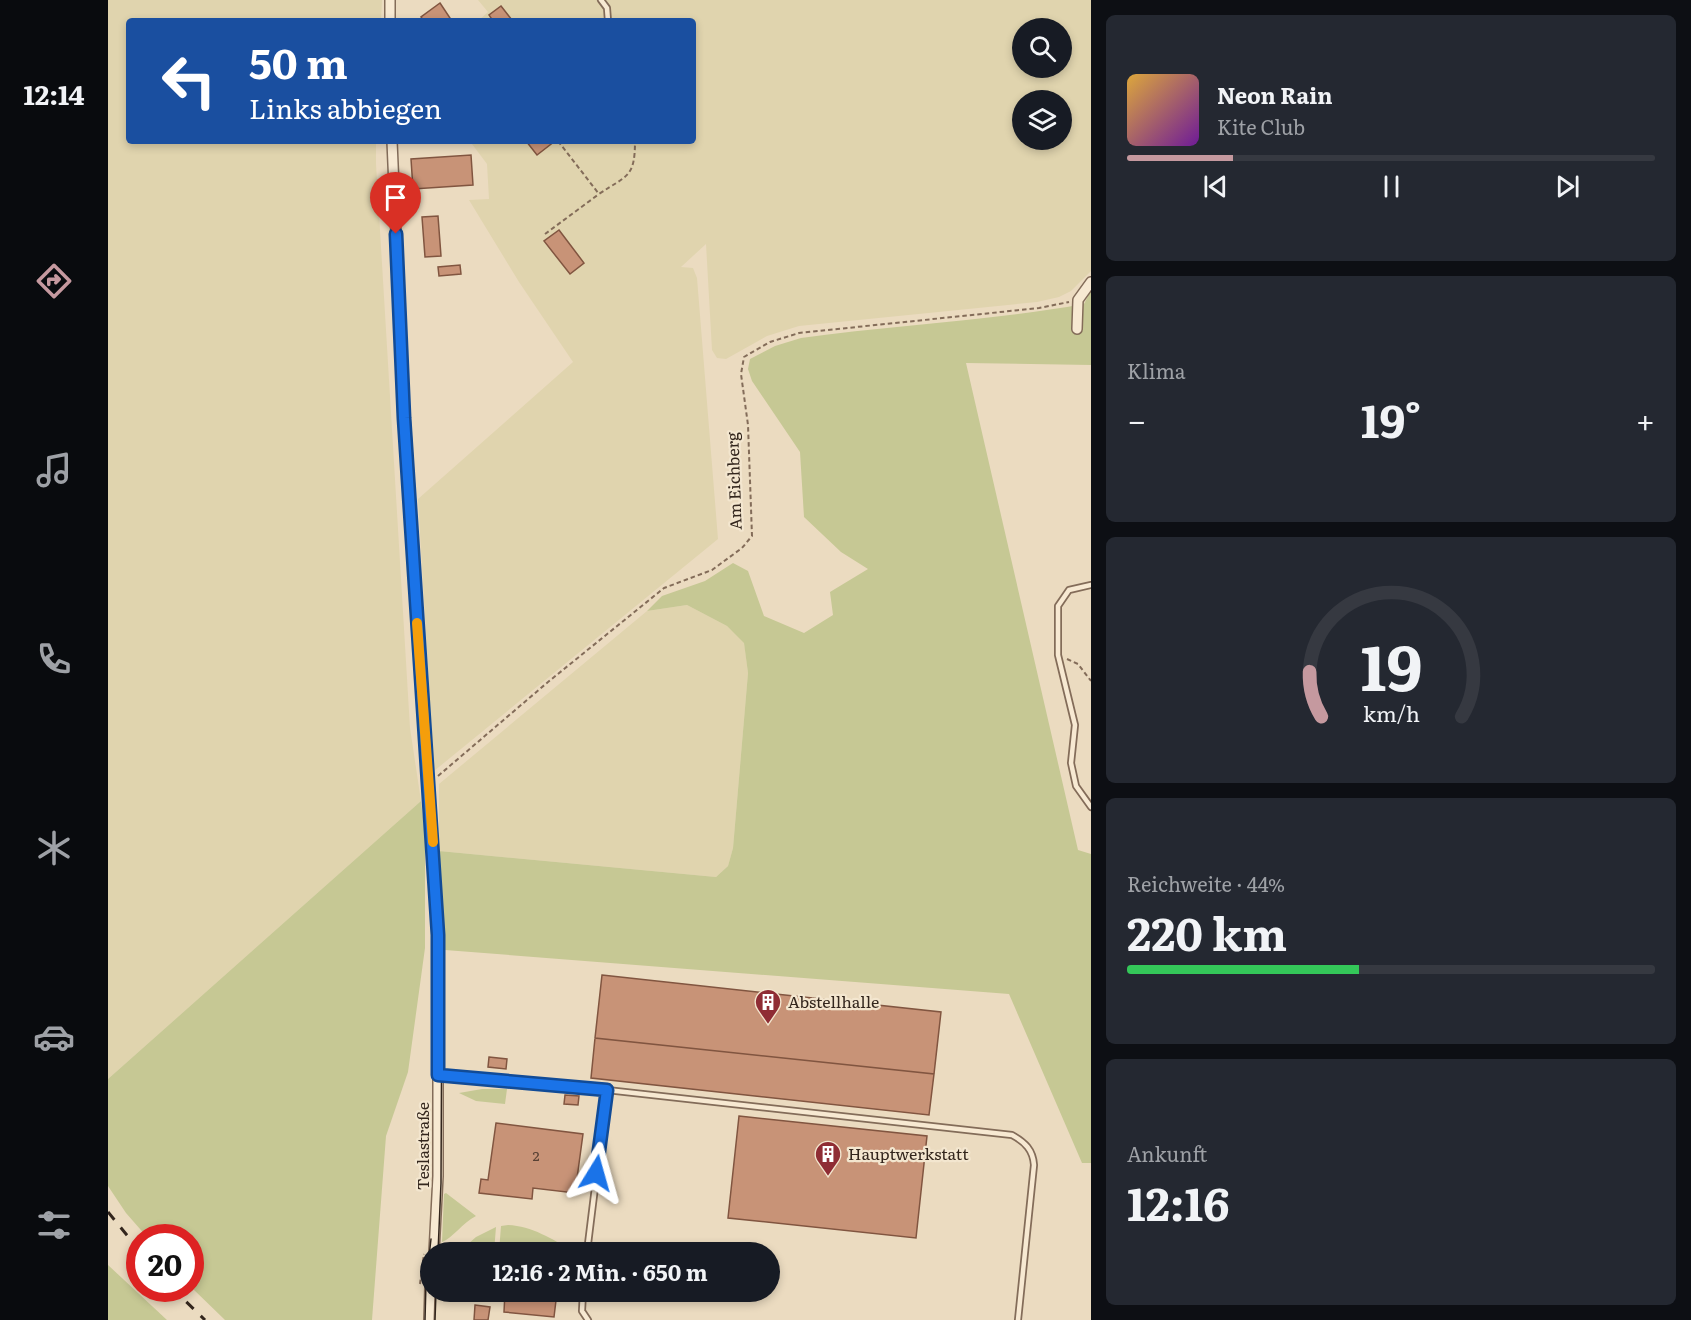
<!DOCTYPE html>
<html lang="de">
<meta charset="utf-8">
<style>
:root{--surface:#171b24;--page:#242831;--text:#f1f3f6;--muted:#9ea1a6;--line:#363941;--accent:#c5999f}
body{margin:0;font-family:Literata,serif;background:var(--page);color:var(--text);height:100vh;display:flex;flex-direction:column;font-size:22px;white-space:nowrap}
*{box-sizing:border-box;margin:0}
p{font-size:20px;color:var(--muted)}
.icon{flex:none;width:33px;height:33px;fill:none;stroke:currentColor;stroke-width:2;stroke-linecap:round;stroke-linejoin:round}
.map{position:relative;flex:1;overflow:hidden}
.sheet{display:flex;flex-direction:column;gap:15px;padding:15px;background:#0d0f14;width:600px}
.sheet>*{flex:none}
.hud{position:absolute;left:18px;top:18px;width:570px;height:126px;border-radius:6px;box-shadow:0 3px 9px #0003;background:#1a4fa0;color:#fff;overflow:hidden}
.controls{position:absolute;left:904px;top:18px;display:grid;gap:12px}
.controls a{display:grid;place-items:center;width:60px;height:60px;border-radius:50%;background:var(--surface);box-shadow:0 3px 9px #0003;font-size:30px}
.speed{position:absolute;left:18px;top:1224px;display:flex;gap:12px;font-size:30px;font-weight:700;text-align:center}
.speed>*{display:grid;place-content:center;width:78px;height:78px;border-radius:50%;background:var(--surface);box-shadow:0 3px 9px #0003;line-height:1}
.speed .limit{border:9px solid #d22;background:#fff;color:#111}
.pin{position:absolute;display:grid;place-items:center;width:51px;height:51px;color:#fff;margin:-62px -26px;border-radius:50% 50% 50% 0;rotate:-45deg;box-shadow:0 0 6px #0007}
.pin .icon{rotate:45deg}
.me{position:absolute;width:66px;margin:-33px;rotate:8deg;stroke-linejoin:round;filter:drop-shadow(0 0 4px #0008)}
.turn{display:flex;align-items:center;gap:21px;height:126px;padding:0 24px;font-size:27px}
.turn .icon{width:78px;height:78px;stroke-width:2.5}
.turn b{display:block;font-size:42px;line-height:51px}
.big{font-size:45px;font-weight:700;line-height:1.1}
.sheet .card{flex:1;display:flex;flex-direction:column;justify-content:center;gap:9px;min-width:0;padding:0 21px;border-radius:9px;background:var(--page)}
.sheet .dial{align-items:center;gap:0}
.dial svg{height:156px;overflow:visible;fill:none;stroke:var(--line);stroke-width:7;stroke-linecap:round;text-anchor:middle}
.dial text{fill:var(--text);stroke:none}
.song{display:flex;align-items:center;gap:18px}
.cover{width:72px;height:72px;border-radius:9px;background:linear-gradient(135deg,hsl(40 70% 55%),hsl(280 70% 35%))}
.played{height:6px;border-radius:3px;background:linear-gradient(90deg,var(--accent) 20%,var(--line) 20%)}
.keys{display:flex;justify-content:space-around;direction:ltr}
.heat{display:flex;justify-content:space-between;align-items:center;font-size:33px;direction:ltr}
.charge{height:9px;border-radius:4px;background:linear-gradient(90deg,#34c759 44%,var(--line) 0)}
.trip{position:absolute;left:312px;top:1242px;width:360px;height:60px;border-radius:30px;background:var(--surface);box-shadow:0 3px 9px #0003;font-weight:700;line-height:60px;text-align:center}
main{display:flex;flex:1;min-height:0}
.tab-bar{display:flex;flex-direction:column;width:108px;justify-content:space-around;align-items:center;background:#090b0e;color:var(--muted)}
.tab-bar .icon{width:42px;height:42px}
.tab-bar .active{color:var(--accent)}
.tab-bar b{font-size:27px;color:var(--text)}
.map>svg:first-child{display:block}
.farmland{fill:#e0d4ae;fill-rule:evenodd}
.green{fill:#c6c894}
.building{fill:#c89377;stroke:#815540;stroke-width:1.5}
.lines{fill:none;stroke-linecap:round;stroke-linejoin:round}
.service-casing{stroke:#836c59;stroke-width:8}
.minor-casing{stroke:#836c59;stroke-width:12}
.path{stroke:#836c59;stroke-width:2;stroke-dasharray:4.5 3;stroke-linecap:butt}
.service{stroke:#f7e9d2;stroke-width:4.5}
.minor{stroke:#f7e9d2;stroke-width:9}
.tram{stroke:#33261d;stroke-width:1.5}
.rail{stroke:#33261d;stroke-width:3;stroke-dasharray:10 10;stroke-linecap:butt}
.route-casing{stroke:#114b97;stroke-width:15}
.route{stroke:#1a73e8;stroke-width:10}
.slow{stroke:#f59e0b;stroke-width:10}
.labels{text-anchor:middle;stroke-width:4.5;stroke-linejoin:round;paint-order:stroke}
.number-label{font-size:14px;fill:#584134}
.street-label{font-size:16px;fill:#33261d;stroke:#f3e6cf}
.poi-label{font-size:16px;fill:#33261d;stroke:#f3e6cf;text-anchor:start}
</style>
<main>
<nav class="tab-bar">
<b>12:14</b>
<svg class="icon active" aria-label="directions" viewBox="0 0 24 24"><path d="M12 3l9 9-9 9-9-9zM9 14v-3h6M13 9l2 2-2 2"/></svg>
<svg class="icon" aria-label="music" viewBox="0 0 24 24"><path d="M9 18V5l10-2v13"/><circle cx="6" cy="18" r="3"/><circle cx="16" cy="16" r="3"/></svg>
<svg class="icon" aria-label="phone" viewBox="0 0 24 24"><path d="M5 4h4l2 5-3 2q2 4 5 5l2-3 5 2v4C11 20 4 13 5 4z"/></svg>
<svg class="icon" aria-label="climate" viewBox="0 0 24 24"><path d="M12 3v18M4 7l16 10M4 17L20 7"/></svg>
<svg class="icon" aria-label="car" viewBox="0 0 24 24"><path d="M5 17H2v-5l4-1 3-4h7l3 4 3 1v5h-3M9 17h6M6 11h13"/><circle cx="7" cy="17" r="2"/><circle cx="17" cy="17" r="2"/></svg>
<svg class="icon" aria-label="filters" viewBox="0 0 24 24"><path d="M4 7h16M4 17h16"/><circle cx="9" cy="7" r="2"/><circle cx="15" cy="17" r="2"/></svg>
</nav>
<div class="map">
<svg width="983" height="1320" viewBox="0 0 983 1320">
<rect width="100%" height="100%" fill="#ebdbc0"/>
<path class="farmland" d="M0,0h274l-1,21h-252v120h247v23l34,564 11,73 -313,278z
M370,0h613v271l-20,20 -12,6 -22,5 -238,24 -32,10 -41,23 -9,-1 -5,-8 -6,-106 -25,23 12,1 4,10 21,261 -284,232 -16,-272 155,-137 -54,-80 -50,-82 20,-1 -2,-35 -15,-20 3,-3h218v-120h-215l10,-9zM915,28h39v40h-39zM915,100h39v40h-39z
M579,605l40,21 17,16 4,31 -15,175 -5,18 -12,11 -277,-26v-67l208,-173z"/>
<path class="green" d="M983,290v75l-125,-2 112,487 13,4v309h-9l-73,-169 -564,-44 -6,-99 277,26 12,-11 5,-18 15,-175 -4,-30 -17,-17 -40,-21 -40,6 15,-15 43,-15 28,-18 15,8 16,45 40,17 29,-18 -3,-23 38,-23 -27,-17 -37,-35 -4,-65 -48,-71 -4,-12 2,-10 25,-13 26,-8c94,-13 189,-17 283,-34z
M313,801l4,32v115l-17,124 -22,64 -14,184h-147l-34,-33 -1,-49 -43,-1 -21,-24 -18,-27v-107z
M374,1089h25l-2,15 -29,-3 -17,-8z
M338,1193l30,23c-14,7 -23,22 -34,26l2,-48z
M400,1225c24,1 44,14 65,26l-1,1h-73l2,-26z
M388,1227l-2,25h-35l17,-15z
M0,1265l59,55h-59z"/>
<path class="building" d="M332,3l12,18h-28l-3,-4z
M393,6l11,14 -2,1h-17l-4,-6z
M418,141h29l-18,14z
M363,155l2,30 -60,4 -2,-30z
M330,216l3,40 -16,1 -3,-40z
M451,230l25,33 -14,11 -26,-33z
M352,265l1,9 -22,2 -1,-9z
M494,975l339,37 -7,62 -339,-36z
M487,1038l339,36 -5,41 -338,-37z
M381,1057l18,2 -1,10 -18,-2z
M457,1095l14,1 -1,9 -14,-1z
M631,1116l188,20 -11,102 -188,-20z
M388,1123l87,11 -8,59 -42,-5 -1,11 -53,-6 2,-14 7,1z
M397,1292h52l-3,25 -50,-5z
M367,1305l15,2 -2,13h-14z"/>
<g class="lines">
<g class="service-casing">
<path id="service" d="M493,0l6,8 1,13
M983,585l-22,5 -11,16v49l17,70 -4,38 5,23 15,21
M330,1075l169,15 405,45c13,7 21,15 22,30l-16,155
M479,1252l20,-162
M475,1292l-1,19 6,9"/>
</g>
<g class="minor-casing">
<path id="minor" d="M282,21v-21
M284,141l10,232 36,562v241l-4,76
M969,329l1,-29 13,-18
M321,1320l1,-33"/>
</g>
<path class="path" d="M450,141l41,53c28,-19 36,-16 36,-53
M437,234l54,-40
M959,659l11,5 13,17
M330,776l110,-94 116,-94 48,-18 30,-22 10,-12 -4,-111 -7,-51 3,-17 26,-15 29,-9 240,-25 30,-6
M312,1284l4,-30"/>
<use href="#service" class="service"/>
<use href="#minor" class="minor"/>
<path class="tram" d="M330,898l4,74 -1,211 -3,69
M317,1320l1,-37 5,-44
M327,1320l1,-28"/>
<path class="rail" d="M0,1212l32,39
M64,1288l33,32"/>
</g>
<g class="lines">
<g class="route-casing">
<path id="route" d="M288,234l8,184 34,517v140l169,15 -11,83"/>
</g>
<use href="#route" class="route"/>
<path class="slow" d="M309,623l16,219"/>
</g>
<defs>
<g id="building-pin" transform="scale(1.35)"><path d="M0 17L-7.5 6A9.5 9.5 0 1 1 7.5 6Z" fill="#8f2c34" stroke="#f3e6cf"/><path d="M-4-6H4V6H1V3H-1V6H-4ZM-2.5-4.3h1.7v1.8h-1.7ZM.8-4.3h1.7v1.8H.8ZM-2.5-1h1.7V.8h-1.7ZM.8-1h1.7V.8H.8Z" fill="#fff"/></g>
</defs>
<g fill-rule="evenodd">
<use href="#building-pin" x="660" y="1002"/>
<use href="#building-pin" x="720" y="1154"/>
</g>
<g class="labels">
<g class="number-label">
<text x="428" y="1161">2</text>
</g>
<g class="street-label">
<text transform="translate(626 481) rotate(-92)" y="6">Am Eichberg</text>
<text transform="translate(315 1146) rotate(-90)" y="6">Teslastraße</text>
</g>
<g class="poi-label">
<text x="680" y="1008">Abstellhalle</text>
<text x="740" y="1160">Hauptwerkstatt</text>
</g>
</g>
</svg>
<div class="controls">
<a><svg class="icon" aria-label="search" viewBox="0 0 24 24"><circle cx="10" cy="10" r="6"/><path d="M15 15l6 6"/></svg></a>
<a><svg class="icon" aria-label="layers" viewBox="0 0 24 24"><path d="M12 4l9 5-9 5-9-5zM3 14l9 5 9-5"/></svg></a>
</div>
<div class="speed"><div class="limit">20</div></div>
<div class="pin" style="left:288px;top:234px;background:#d93025"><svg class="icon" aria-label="arrive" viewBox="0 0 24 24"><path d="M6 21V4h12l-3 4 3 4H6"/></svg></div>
<svg class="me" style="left:488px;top:1173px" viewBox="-20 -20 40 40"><path d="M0-17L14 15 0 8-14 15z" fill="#1a73e8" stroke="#fff" stroke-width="4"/></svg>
<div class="trip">12:16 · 2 Min. · 650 m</div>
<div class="hud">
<div class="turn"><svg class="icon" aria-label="left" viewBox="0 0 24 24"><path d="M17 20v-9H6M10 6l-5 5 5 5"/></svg><div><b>50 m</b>Links abbiegen</div></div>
</div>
</div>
<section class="sheet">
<div class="card">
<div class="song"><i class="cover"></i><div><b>Neon Rain</b><p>Kite Club</p></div></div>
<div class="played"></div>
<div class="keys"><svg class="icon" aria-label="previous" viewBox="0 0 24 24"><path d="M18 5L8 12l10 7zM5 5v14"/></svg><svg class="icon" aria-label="pause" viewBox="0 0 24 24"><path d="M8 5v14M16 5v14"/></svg><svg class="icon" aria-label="next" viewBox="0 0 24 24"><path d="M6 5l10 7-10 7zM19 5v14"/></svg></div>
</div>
<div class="card"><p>Klima</p>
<div class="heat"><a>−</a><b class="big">19°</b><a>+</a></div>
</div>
<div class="card dial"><svg viewBox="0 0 100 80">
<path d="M14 69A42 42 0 1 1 86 69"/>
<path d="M14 69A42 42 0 0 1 8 46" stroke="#c5999f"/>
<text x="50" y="56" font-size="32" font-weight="700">19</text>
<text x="50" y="72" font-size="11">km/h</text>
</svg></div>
<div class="card"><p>Reichweite · 44%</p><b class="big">220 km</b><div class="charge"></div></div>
<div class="card"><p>Ankunft</p><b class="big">12:16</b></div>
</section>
</main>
